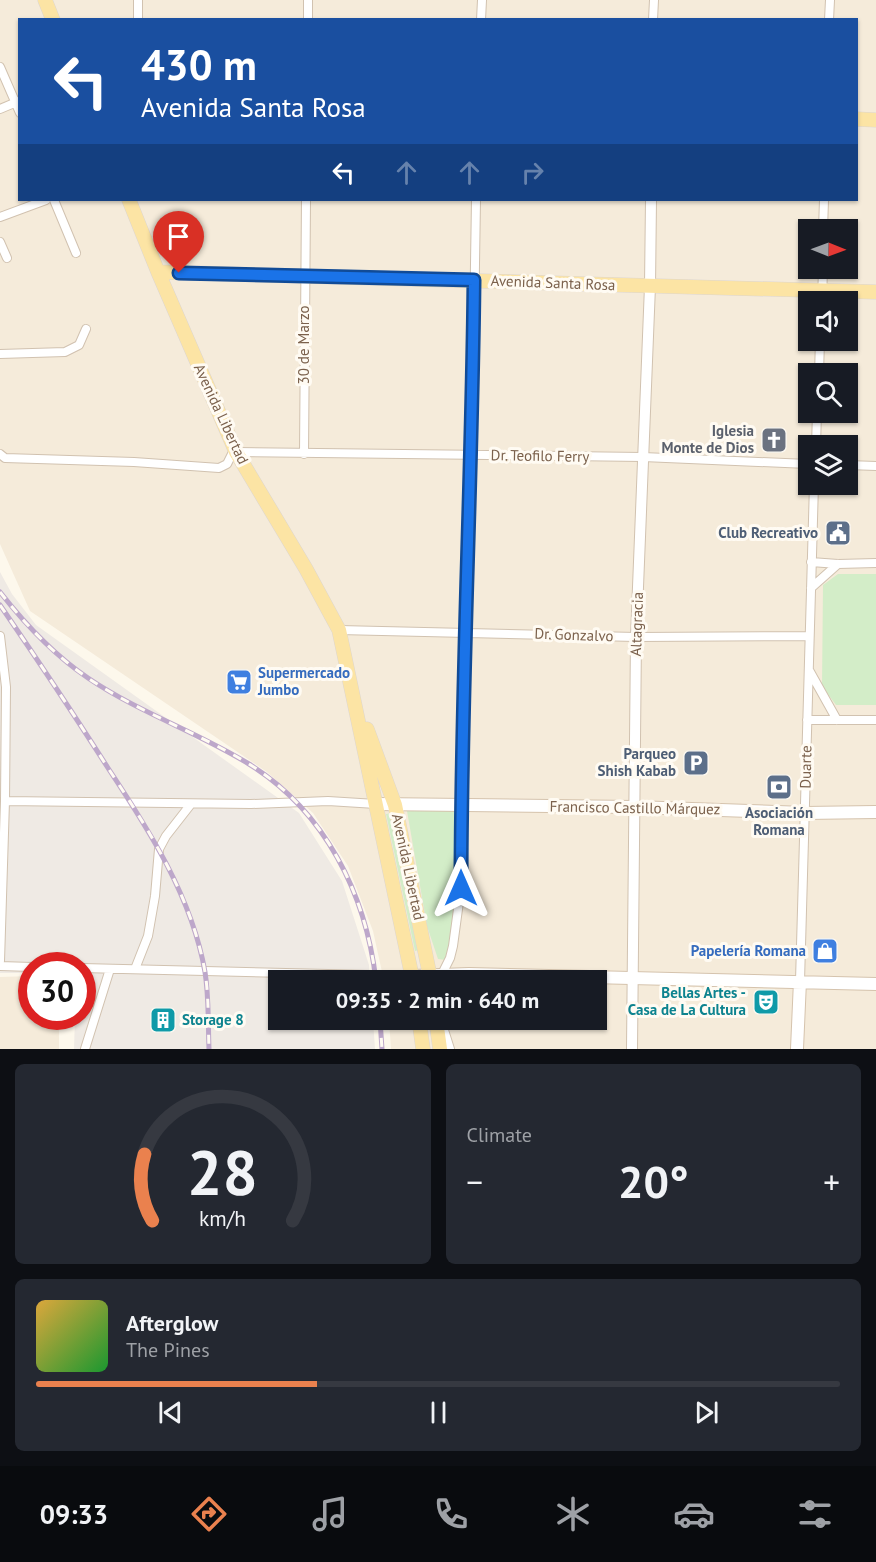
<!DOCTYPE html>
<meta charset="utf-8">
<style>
:root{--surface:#171b24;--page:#242831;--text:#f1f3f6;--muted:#9ea1a6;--line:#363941;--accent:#ea814e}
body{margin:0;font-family:"PT Sans",sans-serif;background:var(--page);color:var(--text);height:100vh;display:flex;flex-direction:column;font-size:22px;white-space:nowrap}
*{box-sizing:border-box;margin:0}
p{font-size:20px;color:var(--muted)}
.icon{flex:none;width:33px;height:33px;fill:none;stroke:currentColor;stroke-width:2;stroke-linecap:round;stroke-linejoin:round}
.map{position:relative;height:1049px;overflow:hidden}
.sheet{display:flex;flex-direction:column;gap:15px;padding:15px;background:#0d0f14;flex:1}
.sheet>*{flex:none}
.top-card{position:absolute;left:18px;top:18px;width:840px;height:183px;border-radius:0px;box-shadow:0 2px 4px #0004;background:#1a4fa0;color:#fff;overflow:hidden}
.needle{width:39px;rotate:91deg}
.buttons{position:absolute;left:798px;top:219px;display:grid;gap:12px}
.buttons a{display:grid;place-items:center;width:60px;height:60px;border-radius:0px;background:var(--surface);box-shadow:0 2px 4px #0004;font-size:30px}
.speed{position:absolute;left:18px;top:952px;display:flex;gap:12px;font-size:30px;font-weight:700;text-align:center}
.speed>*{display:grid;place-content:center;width:78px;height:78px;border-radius:50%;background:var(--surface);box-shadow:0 2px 4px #0004;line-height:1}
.speed .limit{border:9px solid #d22;background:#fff;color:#111}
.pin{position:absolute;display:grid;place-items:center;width:51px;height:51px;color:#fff;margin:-62px -26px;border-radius:50% 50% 50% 0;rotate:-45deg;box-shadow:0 0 6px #0007}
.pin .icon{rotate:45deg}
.me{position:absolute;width:66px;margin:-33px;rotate:0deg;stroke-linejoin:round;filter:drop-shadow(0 0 4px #0008)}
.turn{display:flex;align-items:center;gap:21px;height:126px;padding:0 24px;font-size:27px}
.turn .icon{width:78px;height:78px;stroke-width:2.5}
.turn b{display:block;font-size:42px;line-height:51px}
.lanes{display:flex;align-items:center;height:57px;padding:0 24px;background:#0003;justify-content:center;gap:30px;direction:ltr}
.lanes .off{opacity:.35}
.big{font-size:45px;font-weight:600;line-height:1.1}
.sheet .card{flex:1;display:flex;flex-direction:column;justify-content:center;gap:9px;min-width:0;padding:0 21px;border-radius:9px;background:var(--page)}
.sheet .dial{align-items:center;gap:0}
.dial svg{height:156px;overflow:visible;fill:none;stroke:var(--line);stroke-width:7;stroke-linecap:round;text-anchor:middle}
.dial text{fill:var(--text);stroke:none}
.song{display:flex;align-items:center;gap:18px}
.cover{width:72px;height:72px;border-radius:9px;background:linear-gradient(135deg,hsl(40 70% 55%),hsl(130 70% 35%))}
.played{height:6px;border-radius:3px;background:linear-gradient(90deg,var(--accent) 35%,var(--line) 35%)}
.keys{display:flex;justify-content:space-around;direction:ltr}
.heat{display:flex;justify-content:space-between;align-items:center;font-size:33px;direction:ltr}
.sheet .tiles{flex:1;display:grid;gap:15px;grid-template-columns:1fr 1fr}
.card:last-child{grid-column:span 2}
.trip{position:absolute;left:268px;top:970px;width:339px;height:60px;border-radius:0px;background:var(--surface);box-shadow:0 2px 4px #0004;font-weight:600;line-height:60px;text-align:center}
.menu{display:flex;height:96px;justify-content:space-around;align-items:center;background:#090b0e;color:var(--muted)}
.menu .icon{width:42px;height:42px}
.menu .on{color:var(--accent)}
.menu b{font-size:27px;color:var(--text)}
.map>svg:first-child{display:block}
.residential{fill:#f5ebda;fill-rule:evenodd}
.industrial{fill:#efeae4}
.green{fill:#d3edc8}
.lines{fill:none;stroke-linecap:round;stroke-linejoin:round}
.minor-casing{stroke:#d1c2b0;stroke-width:10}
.tertiary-casing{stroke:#d1c2b0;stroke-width:12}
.secondary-casing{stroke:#d5c3ad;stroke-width:14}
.primary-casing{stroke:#ddd6d0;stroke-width:15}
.minor{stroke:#fff;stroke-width:8}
.tertiary{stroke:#fff;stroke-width:10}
.secondary{stroke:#fff;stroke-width:12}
.primary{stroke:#fce4a4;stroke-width:14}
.rail-casing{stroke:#bda7ca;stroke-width:5}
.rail{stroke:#fffbf3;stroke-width:3;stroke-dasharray:9;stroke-linecap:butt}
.route-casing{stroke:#114b97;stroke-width:15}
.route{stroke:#1a73e8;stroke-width:10}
.labels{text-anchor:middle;stroke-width:6;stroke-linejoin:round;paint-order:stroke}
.street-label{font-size:15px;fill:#7b614c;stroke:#fffbf3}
.worship-label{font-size:15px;font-weight:bold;fill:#5b616d;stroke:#fffbf3;text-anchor:end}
.service-label{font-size:15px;font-weight:bold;fill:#4e5e75;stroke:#fffbf3;text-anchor:end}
.shop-label{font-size:15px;font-weight:bold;fill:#366cbe;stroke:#fffbf3;text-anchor:start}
.culture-label{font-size:15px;font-weight:bold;fill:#0d838f;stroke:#fffbf3;text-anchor:end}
</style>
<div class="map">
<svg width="876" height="1049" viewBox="0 0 876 1049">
<rect width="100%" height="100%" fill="#fdf8ec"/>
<path class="residential" d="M0,0h876v1049h-485l-2,-29h208v-39h-213l-11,-50 -25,-65 -35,-53 -46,-41 -237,-161 -30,-67zM20,20h836v180h-836zM808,230h40v38h-40zM808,302h40v38h-40zM808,374h40v38h-40zM808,446h40v38h-40z
M31,976l1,41h27v32h-59v-72z"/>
<path class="industrial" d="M0,572l12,22 24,31 263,188 43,68 27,84 1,16h-91v39h94l2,29h-301l1,-32h7v-51h-50l-1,7h-31z"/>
<path class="green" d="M838,574h38v131h-40l-14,-19 1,-101z
M407,811h50l-5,134 -6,15 -8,-1 -11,-33z
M398,812l28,136 -11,3 -29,-137z"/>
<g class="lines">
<g class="minor-casing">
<path id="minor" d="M138,0v20
M308,20v-20
M481,20l1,-20
M653,20l1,-20
M829,20l1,-20
M0,67l20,46
M0,109l19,-8
M54,200l22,53
M0,217l46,-17
M823,230l1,-30
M0,242l7,16
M822,302l1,-34
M0,354l65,-2 14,-7 7,-16
M819,374l1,-34
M816,446l1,-34
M0,454l5,4 129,4 85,6 8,-4 6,-12h3l407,5 165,7
M304,454l2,-254
M848,465l28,1
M811,562l27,2 38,-1
M811,588l27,-24
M339,630l297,7 173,-1
M0,636l6,51 -1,114 -5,160
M809,670l28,50
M807,720h69
M5,801l246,3 77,-3 48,3
M0,966l32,1
M82,968l331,8
M135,969l13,-33 7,-40 4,-47 7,-13 25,-32
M442,981v-7l8,-16 3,-12 8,-59v-81l11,-351 4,-255
M800,981l14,-497
M443,1027l7,22
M85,1049l25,-80"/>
</g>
<g class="tertiary-casing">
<path id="tertiary" d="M632,1049l4,-412 14,-351 1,-86"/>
</g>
<g class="secondary-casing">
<path id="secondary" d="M376,804l258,3 171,6 71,-1
M413,976l56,-2 407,10
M797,1049l3,-68"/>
</g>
<g class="primary-casing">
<path id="primary" d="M45,0l8,20
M856,119l20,1
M129,200l29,72 78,180 70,117 33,61 74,351
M158,272l718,20
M367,729l28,76 36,176
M419,1020l4,29
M436,1020l4,29"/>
</g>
<use href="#minor" class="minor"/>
<use href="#tertiary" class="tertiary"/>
<use href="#secondary" class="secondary"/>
<use href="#primary" class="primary"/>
<g class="rail-casing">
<path id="rail" d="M0,592c25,32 54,63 88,86 50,34 109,54 161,86 76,47 117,130 127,217
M0,605c37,54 73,108 108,163 41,62 84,129 97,204 4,25 3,51 4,77
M380,1020l2,29"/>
</g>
<use href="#rail" class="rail"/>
</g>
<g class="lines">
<g class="route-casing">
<path id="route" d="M179,273l295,7c-2,203 -13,405 -13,608"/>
</g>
<use href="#route" class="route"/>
</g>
<defs>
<g id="church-square" transform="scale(1.35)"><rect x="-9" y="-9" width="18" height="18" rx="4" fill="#6b7280" stroke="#fffbf3"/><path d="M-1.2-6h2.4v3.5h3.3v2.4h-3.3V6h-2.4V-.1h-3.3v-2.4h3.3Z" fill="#fff"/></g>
<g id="civic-square" transform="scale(1.35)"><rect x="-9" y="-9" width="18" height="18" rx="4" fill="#5c6f8a" stroke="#fffbf3"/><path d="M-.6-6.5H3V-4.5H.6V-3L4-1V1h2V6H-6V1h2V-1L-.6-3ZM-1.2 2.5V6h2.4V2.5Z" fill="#fff"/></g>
<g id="supermarket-square" transform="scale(1.35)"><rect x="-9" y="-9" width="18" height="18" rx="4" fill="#3f7fe0" stroke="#fffbf3"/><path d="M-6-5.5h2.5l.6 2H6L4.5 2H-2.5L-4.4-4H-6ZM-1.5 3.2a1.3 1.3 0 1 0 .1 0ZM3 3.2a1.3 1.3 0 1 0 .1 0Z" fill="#fff"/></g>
<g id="parking-square" transform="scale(1.35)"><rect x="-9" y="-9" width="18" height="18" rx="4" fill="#5c6f8a" stroke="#fffbf3"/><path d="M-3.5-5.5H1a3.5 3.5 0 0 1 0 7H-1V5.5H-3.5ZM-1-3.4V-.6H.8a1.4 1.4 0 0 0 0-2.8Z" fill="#fff"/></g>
<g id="bank-square" transform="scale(1.35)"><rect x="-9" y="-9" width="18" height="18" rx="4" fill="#5c6f8a" stroke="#fffbf3"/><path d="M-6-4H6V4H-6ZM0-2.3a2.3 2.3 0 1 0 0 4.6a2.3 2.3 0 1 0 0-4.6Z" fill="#fff"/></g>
<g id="shop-square" transform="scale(1.35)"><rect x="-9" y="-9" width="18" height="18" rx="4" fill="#3f7fe0" stroke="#fffbf3"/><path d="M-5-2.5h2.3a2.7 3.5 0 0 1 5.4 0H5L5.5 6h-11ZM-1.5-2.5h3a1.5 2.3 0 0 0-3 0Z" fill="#fff"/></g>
<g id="theatre-square" transform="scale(1.35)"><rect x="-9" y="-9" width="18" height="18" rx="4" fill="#0f9aa8" stroke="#fffbf3"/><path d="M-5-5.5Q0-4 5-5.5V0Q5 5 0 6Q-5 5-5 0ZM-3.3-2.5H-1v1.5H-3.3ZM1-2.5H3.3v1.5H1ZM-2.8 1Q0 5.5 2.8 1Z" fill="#fff"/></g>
<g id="building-square" transform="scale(1.35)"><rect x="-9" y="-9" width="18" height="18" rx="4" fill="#0f9aa8" stroke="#fffbf3"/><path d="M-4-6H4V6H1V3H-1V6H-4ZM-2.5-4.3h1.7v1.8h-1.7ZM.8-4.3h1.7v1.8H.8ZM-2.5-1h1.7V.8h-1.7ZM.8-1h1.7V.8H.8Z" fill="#fff"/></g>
</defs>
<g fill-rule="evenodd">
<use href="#church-square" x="774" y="440"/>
<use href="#civic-square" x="838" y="533"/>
<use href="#supermarket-square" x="239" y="682"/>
<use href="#parking-square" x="696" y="763"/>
<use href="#bank-square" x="779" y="787"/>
<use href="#shop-square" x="825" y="951"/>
<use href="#theatre-square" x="766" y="1002"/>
<use href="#building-square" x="163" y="1020"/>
</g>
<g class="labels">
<g class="street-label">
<text transform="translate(553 283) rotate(2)" y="5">Avenida Santa Rosa</text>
<text transform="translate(304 345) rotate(-90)" y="5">30 de Marzo</text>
<text transform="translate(221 414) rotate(65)" y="5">Avenida Libertad</text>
<text transform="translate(540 456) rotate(1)" y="5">Dr. Teofilo Ferry</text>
<text transform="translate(637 624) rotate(-88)" y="5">Altagracia</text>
<text transform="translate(574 635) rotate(2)" y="5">Dr. Gonzalvo</text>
<text transform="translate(806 767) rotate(-89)" y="5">Duarte</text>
<text transform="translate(635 808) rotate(1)" y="5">Francisco Castillo Márquez</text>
<text transform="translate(408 867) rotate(78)" y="5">Avenida Libertad</text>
</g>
<g class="worship-label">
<text x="754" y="436">Iglesia<tspan x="754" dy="17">Monte de Dios</tspan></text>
</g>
<g class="service-label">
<text x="818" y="538">Club Recreativo</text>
<text x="676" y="759">Parqueo<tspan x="676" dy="17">Shish Kabab</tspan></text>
<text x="779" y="818" text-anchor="middle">Asociación<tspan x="779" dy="17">Romana</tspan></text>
</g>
<g class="shop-label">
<text x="258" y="678">Supermercado<tspan x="258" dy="17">Jumbo</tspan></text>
<text x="806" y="956" text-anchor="end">Papelería Romana</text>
</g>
<g class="culture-label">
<text x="746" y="998">Bellas Artes -<tspan x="746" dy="17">Casa de La Cultura</tspan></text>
<text x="182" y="1025" text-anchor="start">Storage 8</text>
</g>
</g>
</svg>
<div class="buttons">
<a><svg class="needle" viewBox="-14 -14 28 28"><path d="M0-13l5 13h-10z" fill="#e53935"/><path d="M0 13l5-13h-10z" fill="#9ea1a6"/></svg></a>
<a><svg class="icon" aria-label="sound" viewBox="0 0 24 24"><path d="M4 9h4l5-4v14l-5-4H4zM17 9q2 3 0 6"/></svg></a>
<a><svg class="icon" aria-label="search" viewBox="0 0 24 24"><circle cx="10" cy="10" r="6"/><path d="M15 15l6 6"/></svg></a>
<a><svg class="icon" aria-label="layers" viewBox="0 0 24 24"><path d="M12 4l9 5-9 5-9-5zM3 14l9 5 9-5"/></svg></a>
</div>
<div class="speed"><div class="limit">30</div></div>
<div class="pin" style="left:179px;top:273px;background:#d93025"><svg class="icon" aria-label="arrive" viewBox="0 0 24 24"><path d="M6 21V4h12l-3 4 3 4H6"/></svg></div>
<svg class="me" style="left:461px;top:888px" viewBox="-20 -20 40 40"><path d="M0-17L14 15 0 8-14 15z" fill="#1a73e8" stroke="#fff" stroke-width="4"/></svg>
<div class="trip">09:35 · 2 min · 640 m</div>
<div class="top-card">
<div class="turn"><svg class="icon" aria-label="left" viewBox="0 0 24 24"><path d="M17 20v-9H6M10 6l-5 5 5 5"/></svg><div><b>430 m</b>Avenida Santa Rosa</div></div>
<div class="lanes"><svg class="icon" aria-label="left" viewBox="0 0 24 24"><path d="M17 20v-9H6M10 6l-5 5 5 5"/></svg><svg class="icon off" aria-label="ahead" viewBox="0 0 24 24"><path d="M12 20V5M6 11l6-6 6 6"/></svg><svg class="icon off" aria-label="ahead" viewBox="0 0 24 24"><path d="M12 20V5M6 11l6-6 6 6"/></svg><svg class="icon off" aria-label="right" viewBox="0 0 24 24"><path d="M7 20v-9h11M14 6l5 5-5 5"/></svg></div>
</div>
</div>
<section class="sheet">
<div class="tiles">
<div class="card dial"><svg viewBox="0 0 100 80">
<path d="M14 69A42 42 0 1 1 86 69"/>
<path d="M14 69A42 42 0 0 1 10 35" stroke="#ea814e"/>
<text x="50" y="56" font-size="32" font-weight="700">28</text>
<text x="50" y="72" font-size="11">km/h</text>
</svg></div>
<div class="card"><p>Climate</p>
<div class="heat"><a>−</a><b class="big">20°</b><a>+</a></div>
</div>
<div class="card">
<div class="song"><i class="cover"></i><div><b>Afterglow</b><p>The Pines</p></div></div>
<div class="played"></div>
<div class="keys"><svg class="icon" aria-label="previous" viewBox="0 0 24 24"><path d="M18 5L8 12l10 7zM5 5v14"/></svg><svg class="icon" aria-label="pause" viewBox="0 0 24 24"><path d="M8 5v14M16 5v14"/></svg><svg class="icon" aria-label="next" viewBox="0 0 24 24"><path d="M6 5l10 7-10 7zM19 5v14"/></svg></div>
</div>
</div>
</section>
<nav class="menu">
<b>09:33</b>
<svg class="icon on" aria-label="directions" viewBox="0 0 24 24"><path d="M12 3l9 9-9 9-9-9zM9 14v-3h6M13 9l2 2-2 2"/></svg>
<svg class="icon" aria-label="music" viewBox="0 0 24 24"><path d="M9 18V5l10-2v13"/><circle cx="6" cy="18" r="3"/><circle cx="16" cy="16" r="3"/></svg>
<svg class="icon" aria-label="phone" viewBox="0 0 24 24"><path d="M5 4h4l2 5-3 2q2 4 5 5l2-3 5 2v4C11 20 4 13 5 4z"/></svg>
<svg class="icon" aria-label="climate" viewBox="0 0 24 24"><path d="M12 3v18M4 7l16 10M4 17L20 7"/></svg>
<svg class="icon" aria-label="car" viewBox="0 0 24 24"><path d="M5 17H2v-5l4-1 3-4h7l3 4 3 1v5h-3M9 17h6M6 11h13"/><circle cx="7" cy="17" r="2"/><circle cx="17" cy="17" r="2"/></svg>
<svg class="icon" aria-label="filters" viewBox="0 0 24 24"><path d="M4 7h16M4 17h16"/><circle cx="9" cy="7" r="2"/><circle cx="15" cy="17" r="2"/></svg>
</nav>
